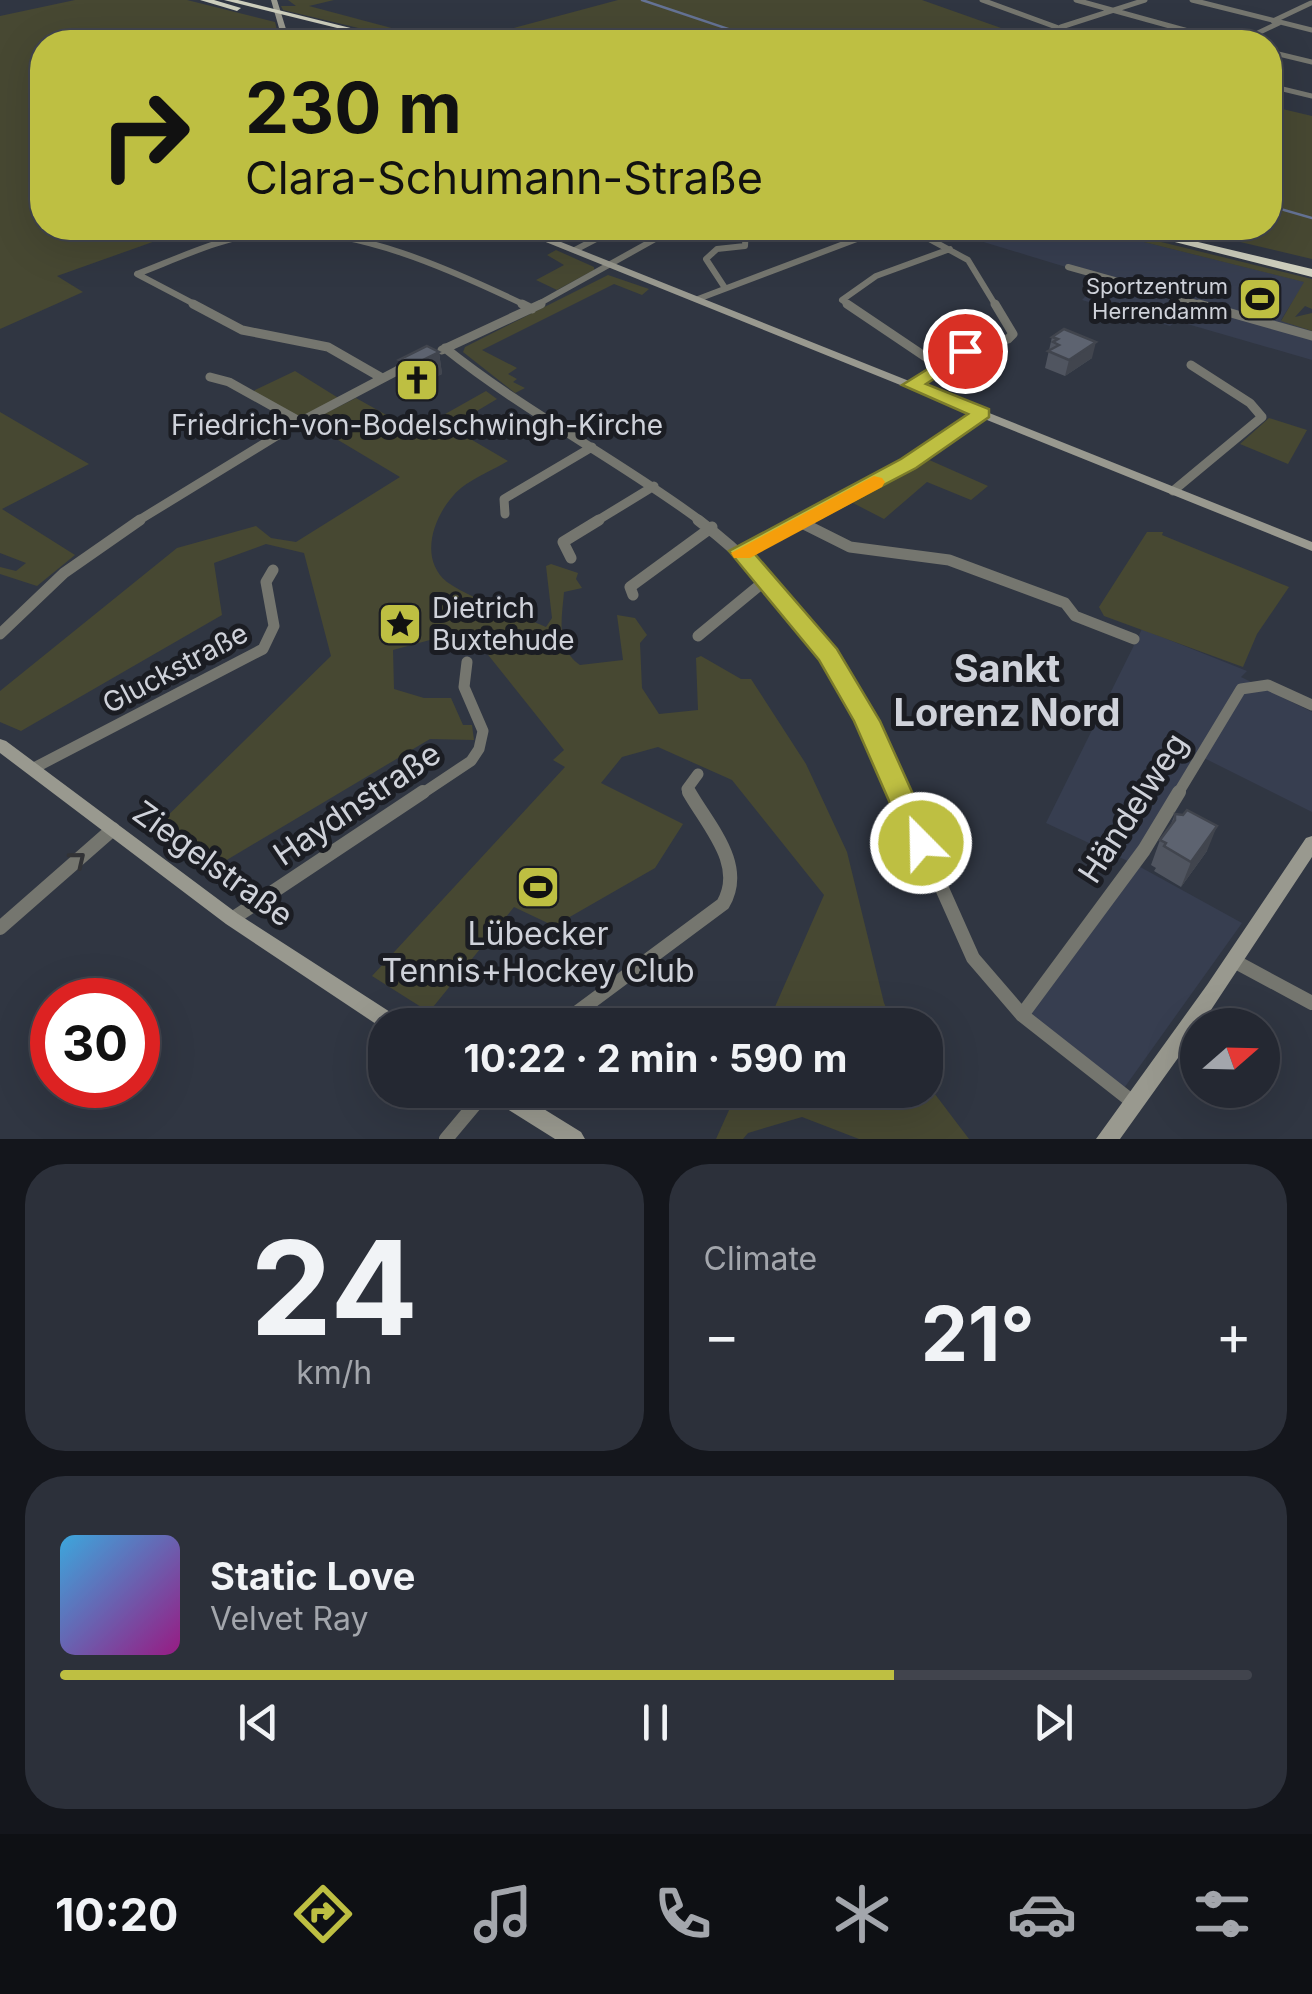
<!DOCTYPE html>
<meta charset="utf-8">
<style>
:root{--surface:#242832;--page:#2c303a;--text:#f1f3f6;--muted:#a3a6ac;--line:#41444d;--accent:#bebf42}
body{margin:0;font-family:Inter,sans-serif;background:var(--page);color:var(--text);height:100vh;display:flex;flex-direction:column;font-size:38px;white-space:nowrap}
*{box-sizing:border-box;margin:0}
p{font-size:32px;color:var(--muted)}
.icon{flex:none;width:55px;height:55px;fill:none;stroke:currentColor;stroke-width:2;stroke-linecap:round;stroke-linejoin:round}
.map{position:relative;height:1139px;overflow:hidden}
.drawer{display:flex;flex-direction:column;gap:25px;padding:25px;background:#14161c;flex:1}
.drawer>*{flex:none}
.top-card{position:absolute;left:30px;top:30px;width:1252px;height:210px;border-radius:40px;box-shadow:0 10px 40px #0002,0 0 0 2px var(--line);background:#bebf42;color:#111;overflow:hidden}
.needle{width:65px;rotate:70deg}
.tools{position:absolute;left:1180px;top:1008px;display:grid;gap:20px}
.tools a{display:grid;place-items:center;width:100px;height:100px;border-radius:50%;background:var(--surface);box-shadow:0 10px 40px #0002,0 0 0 2px var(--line);font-size:50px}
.speed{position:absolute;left:30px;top:978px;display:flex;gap:20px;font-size:50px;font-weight:700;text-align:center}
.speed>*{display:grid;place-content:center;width:130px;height:130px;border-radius:50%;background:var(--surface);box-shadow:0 10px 40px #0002,0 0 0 2px var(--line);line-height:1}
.speed .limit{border:15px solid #d22;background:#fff;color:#111}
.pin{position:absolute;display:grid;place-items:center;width:85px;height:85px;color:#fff;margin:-42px;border:5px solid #fff;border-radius:50%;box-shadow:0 2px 10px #0007}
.me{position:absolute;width:110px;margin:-55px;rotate:337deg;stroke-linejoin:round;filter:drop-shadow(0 0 8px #0008)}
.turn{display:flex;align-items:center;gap:35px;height:210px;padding:0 50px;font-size:45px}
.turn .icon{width:130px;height:130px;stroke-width:2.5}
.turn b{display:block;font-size:70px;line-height:85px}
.big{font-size:75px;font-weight:700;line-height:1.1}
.drawer .widget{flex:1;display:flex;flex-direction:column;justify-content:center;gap:15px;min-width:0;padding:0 35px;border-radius:40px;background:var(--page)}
.drawer .dial{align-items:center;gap:0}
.dial b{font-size:130px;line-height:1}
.song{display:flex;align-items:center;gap:30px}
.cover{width:120px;height:120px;border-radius:15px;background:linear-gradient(135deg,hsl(200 70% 55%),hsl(310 70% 35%))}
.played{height:10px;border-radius:5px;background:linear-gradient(90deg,var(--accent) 70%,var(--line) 70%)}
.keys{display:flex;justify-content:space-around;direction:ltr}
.heat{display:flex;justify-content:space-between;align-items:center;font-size:55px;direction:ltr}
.drawer .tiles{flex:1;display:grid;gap:25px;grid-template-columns:1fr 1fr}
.widget:last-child{grid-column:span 2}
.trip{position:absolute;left:368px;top:1008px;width:575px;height:100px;border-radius:40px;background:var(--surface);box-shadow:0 10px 40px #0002,0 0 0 2px var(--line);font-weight:700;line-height:100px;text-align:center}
.dock{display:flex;height:160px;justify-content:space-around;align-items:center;background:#0e1014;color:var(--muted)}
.dock .icon{width:70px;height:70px}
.dock .selected{color:var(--accent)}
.dock b{font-size:45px;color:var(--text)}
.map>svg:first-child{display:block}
.built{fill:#373e50}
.green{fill:#474832}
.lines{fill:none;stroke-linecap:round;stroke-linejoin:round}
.stream{stroke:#657395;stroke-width:2.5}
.street-far4{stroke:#75766f;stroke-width:5}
.street-far3{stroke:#75766f;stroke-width:6}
.street-far2{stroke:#75766f;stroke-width:9}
.street-far1{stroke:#75766f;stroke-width:11}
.street{stroke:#75766f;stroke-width:14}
.secondary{fill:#99998f;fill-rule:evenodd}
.highway{fill:#cdcebd;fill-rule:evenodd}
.wall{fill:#505560}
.shaded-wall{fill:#41454e}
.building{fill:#5d6370;stroke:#41454e;stroke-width:2.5}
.oneway{stroke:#323336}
.route{fill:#bebf42;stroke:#7c7c2b;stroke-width:2.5}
.slow{fill:#f59e0b}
.labels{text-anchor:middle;stroke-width:10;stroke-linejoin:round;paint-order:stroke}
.far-poi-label{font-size:22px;fill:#cfd2da;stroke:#1b1d23;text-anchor:end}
.poi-label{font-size:28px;fill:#cfd2da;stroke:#1b1d23}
.street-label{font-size:28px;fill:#cfd2da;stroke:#1b1d23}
.near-street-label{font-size:32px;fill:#cfd2da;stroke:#1b1d23}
.near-poi-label{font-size:32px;fill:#cfd2da;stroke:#1b1d23}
.district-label{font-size:38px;font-weight:bold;fill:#cfd2da;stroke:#1b1d23}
</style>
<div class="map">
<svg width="1312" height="1139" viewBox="0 0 1312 1139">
<rect width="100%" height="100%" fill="#303642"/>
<path class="built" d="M1006,228h82l217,54 -24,38 31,11v29l-135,-39 -7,5 -88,-26 20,-22 -125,-38z
M1142,629l105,42 -6,6 71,35v100l-110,-55 -69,106 109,60 -120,168 -97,-76 107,-152 -86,-40z"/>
<path class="green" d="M75,0h112l88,22 5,20h-238v186h150l-135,48 26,16 -83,37v-313z
M288,0h46l-25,6 135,36h-27l-134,-32 -2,-4h15z
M618,0h304l119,42h-64l17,-10 18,3 -18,-5 -21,12h-512z
M1270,106l42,10v143l-131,-31h89z
M1088,228h16l208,51v30l-7,-3 -10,11 17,-4v18l-31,-10 23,-39z
M556,250l38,17v3l-37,20 -21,-10 28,-15 -17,-10z
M608,275l41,14 -7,6 -28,-11 -132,66 35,18 -9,6 9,5 -4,3 12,6 -10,5 -52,-41 2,-5z
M295,371l45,28 -41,22 -50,-28z
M486,391l11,8 -47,28 58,34c-15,9 -33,16 -47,27 -25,21 -45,69 -14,94 22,16 72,33 99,45l6,-9 -6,-52 5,-2 27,9 -2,6 6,9 -18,4c-2,26 -9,56 16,73l43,-5 -6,-45 18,3 12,17 -7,8 2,45 17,26 39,-4 -2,-52 5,-2 40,23h10l55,85 41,88 37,151 10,22h-127l57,-130 -92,-115 -74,-33 -36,10 -21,26 82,41 -28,44 -101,58 -40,-19 -85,105 -57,-36 193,-209 -12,-7 11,-10 -87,-109 -47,-1 -37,10 1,39 30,9h27l12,27h9l2,15 -44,-1 -220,131 -56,-41 177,-173 -27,-103 -38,-9 -52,19 8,52 -201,116 -21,-9v-31l177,-143 79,-22 15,12 25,4 104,-65 -92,-55 48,-24 59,33z
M0,412l89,52 -87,45 73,46 -38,31 -37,-12v-7l16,4 10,-8 -26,-10z
M1269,418l38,12 -19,34 -48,-20z
M927,459l61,27 -17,14 -44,-18 -43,37 -33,-17z
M1147,532h16l-1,3 127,52 -32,47 -14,33 -139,-51 -5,-9z
M925,1081l44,58h-110l-57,-22 -54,16 -5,6h-27l22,-49h187z"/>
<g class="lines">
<path class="stream" d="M642,0l125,42
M1270,206l42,12"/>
<path class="street-far4" d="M982,0l115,42
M1076,0l152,42
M1192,0l120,30
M1273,21l38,-18
M1061,27l84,-27
M1239,42l40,-19
M1270,52l42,10
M1270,86l42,10"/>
<path class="street-far3" d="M909,228l59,32 28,46
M575,250l42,-22
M1068,267l139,39
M137,274c42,-16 87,-38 132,-42 85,-7 183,38 258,74
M137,274l61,32
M725,288l-19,-29 11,-10 28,-3 1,-18
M698,299l188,-71
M535,306l140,-78
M851,306l-9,-6 34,-24 74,-27"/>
<path class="street-far2" d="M193,304l49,26 86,17 54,31
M522,304l10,5
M847,304l92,62
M1199,304l113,32
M445,348c81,65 174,112 257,174
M442,350l99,-46
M210,377l19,5 70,39
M912,385l53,-34 43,-12 5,-5 -18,-30
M1173,491l89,-74 -12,-14 -59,-38
M505,514l-1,-15 88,-52
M136,522l160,-98 112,-59
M595,522l59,-36
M796,522l112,-58 74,-51"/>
<path class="street-far1" d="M698,520c99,74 153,165 202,275
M800,522l50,25 99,13 116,43 10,13 59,23
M740,551l61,-31
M571,558l-8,-16 36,-22
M633,595l-3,-8 82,-60
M0,634l64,-61 76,-53
M698,636l68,-56
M32,769l231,-120 11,-23 -8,-44 7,-12
M420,795l51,-34 8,-12 4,-18 -19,-44 3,-25
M690,795l-3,-6 11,-15
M1177,795l64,-106 27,-4 44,20"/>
<path class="street" d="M899,792l74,166 49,57 112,88
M232,919l191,-127
M0,928l113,-99
M1234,961l78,42
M1022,1015l122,-165 35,-58
M560,1025l163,-121c23,-39 -14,-77 -34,-112
M446,1139l41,-49"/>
<path class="secondary" d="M271,0h6l13,42h-7z
M515,228h11l786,314v9l-796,-321z
M0,739l6,2 232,173 163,105 3,6h-19v5l-159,-106 -226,-171z
M1312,836v21l-111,168h-3v5l-78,109h-24l111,-154 99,-147z
M485,1090h28l68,42 4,7h-30l-67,-42z"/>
<path class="highway" d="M200,0h14l27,8 -4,3z
M224,0h14l169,42h-13z
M1120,228h19l173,41v8z"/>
</g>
<path class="wall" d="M1052,337l40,21 -27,18 -20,-8z
M439,352l3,22 -11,5 1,6 -11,5 -19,-8 -3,-22z
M1175,814l32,37 -26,36 -27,-16 2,-3 -5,-3 9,-25 9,-11z"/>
<path class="shaded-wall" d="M1096,342l-4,16 -27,18 4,-16z
M439,352l3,22 -11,5 1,6 -11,5 -3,-22 5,-8z
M1217,826l-10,25 -26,36 10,-25z"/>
<path class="building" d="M1064,329l32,13 -27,18 -21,-9 11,-6 -6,-3 5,-3 -6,-2z
M427,346l12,6 -16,8 6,3 -11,5 -19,-8z
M1187,810l30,16 -26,36 -27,-16 2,-3 -6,-3 15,-20v-6l8,1z"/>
<defs><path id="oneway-chevron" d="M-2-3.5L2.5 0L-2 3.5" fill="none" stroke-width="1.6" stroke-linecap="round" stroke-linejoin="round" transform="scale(2.5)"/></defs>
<use class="oneway" href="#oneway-chevron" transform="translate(78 859) rotate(-39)"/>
<path class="route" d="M965,346l6,1v8l-45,29 63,25v8l-73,51 -162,85 83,96 43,72 55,122 -4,8 -10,3 -10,-3 -57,-130 -35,-61 -90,-109 172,-92 67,-45 -66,-29z"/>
<path class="slow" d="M874,476l8,2 3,4 -3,5 -132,71h-16l-3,-5z"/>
<defs>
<g id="stadium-square" transform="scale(2.25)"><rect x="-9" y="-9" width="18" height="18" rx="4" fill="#bebf42" stroke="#1b1d23"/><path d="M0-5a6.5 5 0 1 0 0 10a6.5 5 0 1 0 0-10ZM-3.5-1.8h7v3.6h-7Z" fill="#111"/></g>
<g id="church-square" transform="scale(2.25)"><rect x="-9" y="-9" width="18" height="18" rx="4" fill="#bebf42" stroke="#1b1d23"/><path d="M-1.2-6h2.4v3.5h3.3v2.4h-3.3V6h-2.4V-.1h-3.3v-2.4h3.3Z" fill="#111"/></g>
<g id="sight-square" transform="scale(2.25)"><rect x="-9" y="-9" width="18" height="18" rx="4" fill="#bebf42" stroke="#1b1d23"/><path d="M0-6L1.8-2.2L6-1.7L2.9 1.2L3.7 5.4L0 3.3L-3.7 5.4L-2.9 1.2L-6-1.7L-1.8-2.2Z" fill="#111"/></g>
</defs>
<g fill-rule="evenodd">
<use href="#stadium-square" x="1260" y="299"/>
<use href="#church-square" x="417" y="380"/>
<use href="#sight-square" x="400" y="624"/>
<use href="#stadium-square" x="538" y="887"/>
</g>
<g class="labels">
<g class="far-poi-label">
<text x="1228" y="294">Sportzentrum<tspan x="1228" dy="25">Herrendamm</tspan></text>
</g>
<g class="poi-label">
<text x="417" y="435">Friedrich-von-Bodelschwingh-Kirche</text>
<text x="432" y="618" text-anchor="start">Dietrich<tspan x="432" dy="32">Buxtehude</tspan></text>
</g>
<g class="street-label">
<text transform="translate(175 668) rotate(-28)" y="10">Gluckstraße</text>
</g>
<g class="near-street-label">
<text transform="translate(357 804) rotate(-34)" y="11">Haydnstraße</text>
<text transform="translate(1133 808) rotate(-57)" y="11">Händelweg</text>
<text transform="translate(213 864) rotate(36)" y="11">Ziegelstraße</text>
</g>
<g class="near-poi-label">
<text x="538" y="945">Lübecker<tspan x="538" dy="37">Tennis+Hockey Club</tspan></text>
</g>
<g class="district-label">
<text x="1007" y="682">Sankt<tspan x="1007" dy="44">Lorenz Nord</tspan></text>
</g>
</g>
</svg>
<div class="tools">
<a><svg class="needle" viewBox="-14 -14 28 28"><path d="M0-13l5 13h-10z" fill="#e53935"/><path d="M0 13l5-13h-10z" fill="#a3a6ac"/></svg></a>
</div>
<div class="speed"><div class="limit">30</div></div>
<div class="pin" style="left:965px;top:351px;background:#d93025"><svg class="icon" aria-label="arrive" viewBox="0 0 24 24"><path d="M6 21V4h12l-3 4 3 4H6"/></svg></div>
<svg class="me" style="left:921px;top:843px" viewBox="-20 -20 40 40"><circle r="17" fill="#bebf42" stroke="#fff" stroke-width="3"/><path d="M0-11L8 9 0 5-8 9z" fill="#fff"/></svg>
<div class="trip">10:22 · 2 min · 590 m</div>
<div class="top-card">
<div class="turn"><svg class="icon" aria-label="right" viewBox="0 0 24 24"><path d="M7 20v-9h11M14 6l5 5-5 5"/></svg><div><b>230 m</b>Clara-Schumann-Straße</div></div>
</div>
</div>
<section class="drawer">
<div class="tiles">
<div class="widget dial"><b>24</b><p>km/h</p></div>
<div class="widget"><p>Climate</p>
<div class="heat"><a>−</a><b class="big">21°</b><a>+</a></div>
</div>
<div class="widget">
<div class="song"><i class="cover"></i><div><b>Static Love</b><p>Velvet Ray</p></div></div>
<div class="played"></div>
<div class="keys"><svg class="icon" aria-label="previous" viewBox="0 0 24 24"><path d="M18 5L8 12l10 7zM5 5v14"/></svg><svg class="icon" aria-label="pause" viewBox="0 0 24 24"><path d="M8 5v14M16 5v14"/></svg><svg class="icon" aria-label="next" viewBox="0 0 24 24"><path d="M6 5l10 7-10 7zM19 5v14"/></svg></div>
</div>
</div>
</section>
<nav class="dock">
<b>10:20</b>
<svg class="icon selected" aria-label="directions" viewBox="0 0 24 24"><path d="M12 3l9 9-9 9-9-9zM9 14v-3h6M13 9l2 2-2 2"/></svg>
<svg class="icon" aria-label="music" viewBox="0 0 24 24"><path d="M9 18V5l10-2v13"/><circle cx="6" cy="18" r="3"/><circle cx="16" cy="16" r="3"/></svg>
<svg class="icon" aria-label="phone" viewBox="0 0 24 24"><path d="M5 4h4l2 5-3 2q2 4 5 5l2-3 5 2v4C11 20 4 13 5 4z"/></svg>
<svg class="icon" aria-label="climate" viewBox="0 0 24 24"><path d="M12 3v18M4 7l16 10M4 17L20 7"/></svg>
<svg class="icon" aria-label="car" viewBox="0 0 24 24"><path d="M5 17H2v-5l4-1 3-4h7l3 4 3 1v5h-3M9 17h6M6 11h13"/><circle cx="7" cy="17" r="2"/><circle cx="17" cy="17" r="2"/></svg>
<svg class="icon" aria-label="filters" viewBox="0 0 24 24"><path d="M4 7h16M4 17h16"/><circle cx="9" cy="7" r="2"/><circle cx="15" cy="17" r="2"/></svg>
</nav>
